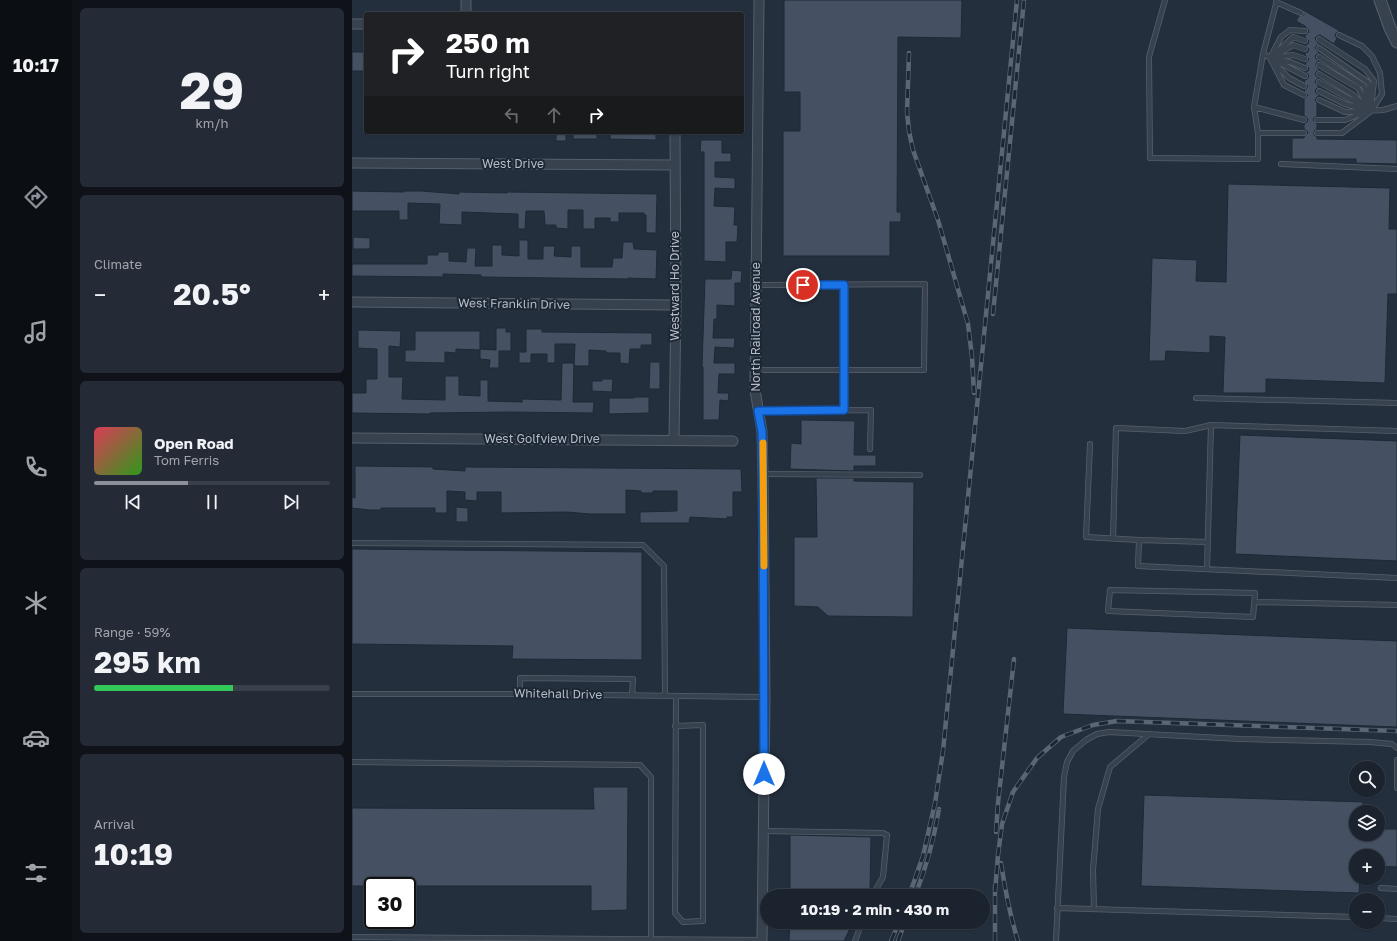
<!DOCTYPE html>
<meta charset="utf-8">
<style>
:root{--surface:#1b232e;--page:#242b36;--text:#f1f3f6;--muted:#a0a4aa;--line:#39404a;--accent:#8c9099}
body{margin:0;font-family:"Golos Text",sans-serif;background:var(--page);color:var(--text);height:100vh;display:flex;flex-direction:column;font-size:15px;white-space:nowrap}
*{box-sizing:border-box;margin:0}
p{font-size:13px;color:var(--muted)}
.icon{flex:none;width:22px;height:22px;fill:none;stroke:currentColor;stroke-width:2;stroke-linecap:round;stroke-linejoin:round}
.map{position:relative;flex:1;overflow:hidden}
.panel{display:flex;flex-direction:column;gap:8px;padding:8px;background:#0f1319;width:280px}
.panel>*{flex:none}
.banner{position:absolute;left:12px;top:12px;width:380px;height:122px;border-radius:4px;box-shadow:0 1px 3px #0004,0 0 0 1px var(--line);background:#202124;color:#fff;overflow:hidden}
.fabs{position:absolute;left:997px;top:761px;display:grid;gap:8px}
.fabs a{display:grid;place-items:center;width:36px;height:36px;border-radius:50%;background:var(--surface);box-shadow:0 1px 3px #0004,0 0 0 1px var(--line);font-size:20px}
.speed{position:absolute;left:12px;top:877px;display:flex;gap:8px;font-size:20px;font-weight:700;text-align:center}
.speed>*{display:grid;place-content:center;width:52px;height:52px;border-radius:50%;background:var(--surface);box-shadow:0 1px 3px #0004,0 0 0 1px var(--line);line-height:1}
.speed .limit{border:2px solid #111;border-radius:6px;background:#fff;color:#111}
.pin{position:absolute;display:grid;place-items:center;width:34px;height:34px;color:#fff;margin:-17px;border:2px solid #fff;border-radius:50%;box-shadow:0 1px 4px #0007}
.me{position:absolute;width:44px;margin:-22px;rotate:0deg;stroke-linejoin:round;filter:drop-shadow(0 0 3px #0008)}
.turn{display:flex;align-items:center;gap:14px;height:84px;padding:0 16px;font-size:18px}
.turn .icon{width:52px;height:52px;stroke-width:2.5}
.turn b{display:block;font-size:28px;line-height:34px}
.lanes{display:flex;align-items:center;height:38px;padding:0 16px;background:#0003;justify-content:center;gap:20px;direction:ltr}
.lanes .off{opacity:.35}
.big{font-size:30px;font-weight:700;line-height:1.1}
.panel .tile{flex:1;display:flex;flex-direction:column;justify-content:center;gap:6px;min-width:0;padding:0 14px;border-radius:6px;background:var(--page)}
.panel .dial{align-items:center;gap:0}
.dial b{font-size:52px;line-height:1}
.song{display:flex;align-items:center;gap:12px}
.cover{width:48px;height:48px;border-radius:6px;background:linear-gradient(135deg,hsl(350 70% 55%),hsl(110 70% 35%))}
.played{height:4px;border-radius:2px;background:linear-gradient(90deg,var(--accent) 40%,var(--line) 40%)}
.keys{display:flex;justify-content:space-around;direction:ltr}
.heat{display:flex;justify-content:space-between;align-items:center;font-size:22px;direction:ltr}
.charge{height:6px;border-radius:3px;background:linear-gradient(90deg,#34c759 59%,var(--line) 0)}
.trip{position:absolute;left:408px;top:889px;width:230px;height:40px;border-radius:20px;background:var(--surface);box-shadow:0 1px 3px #0004,0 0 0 1px var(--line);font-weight:700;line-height:40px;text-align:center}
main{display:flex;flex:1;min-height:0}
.tabs{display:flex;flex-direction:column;width:72px;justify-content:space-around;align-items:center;background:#0b0e12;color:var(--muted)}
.tabs .icon{width:28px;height:28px}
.tabs .active{color:var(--accent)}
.tabs b{font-size:18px;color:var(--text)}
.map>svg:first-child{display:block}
.building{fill:#455162;stroke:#1f2835}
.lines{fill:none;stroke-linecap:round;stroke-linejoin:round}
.service-casing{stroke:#565f6c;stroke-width:6}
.minor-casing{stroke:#565f6c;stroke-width:11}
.tertiary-casing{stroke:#565f6c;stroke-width:13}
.service{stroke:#38414e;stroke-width:4.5}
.minor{stroke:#38414e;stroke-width:9}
.tertiary{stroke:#38414e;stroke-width:11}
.rail-casing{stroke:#5a6575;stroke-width:4.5}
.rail{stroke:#1d2633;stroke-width:3;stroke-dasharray:9;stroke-linecap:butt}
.route-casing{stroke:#114b97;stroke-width:10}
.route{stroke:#1a73e8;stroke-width:7}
.slow{stroke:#f59e0b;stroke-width:7}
.labels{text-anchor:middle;stroke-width:4;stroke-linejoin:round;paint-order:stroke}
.street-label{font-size:12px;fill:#b4bcc9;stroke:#1d2633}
</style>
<main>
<nav class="tabs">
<b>10:17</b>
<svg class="icon active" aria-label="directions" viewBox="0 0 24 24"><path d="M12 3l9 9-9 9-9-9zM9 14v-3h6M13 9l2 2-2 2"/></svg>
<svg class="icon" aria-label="music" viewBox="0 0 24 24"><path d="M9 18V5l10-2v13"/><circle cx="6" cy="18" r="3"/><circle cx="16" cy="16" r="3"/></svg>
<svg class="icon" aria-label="phone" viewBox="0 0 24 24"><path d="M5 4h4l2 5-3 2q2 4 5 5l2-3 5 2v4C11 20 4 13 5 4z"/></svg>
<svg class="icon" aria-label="climate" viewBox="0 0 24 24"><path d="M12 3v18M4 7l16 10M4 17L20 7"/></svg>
<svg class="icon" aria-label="car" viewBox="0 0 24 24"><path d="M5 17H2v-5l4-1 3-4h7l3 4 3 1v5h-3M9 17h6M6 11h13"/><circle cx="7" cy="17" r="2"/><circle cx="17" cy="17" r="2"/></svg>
<svg class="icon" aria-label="filters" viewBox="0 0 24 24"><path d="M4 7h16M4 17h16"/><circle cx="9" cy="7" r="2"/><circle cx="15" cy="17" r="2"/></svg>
</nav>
<section class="panel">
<div class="tile dial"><b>29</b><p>km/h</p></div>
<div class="tile"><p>Climate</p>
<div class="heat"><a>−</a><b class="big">20.5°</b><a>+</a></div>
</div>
<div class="tile">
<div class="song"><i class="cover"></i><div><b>Open Road</b><p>Tom Ferris</p></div></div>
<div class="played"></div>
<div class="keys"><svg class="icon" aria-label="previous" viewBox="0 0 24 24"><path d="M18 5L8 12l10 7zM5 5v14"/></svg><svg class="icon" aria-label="pause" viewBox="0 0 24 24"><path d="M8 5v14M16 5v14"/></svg><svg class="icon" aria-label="next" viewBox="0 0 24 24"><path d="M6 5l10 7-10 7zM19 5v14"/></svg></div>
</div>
<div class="tile"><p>Range · 59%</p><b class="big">295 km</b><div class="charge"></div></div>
<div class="tile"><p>Arrival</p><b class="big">10:19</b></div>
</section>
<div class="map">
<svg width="1045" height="941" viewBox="0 0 1045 941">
<rect width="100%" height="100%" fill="#242f3e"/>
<path class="building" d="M432,0h178l-1,38 -63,-1 -1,175h4v10h-11v34h-107v-125h17v-39h-16z
M951,10l37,21 -4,2 -1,3 2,2 -3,6 -14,-9 -3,1 -2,2 2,4 4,3h-4l-2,3 5,6h-3l-2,2 1,3 3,2 -3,2v3l4,5h-3l-2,3 1,2 3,2 -3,2 -1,2 4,5 -3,2 -1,3 5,4 -3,1 -2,3 2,3v13l-3,2 -1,2 4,4v5l-3,2v4l3,2v2l80,1v24l-41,-1v-4h-64v-21h12v-1l4,-4 -1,-2 -3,-2v-5l3,-2 1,-3 -4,-3v-17l4,-4 -4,-4 4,-5 -4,-4 1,-2 2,-1 2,-3 -1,-2 -3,-2 3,-1 1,-3 -4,-4 4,-5 -4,-4v-2l3,-1 1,-3 -4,-4 3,-1 1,-3 -4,-4v-2l3,-2 1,-2 -4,-5 -9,-5 3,-5 5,-1z
M0,52h14v19h-14z
M204,132h10v9h-10z
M221,132h24v7h-24z
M258,132h46v8l-46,-1z
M349,140h21v13h9v9h-16v15l20,1v11l-20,-1 -1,18 21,1 -1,18h4l-1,17h-11v20l-22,-1v-109h-4z
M876,184l162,4 -1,41h8v65h-9l-3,89 -119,-4v14h-43l2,-56 -15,-1v17l-44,-2 -1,10h-16l3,-103 45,2 -1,21 30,1z
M0,191l52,1v-1h17l38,3v-2l48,1v-1l150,2 -1,39h-10v-18h-2v-2h-25v9h-9v-4h-15v11h-12v-19h-15v19l-12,-1v-3h-11l-1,-14h-18l-1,18h-7v-15l-56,-2v13l-23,-1 1,-20 -32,-1v17h-9v-9h-47z
M1,237l17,1v11h-17z
M167,240h9v19h15v-13h12l-1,10 17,1v-11h10v21h31l1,-9h9l1,-16h10l1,7 23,1 -1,29 -28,-1v1l-147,-2v-2l-38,-1v3l-91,-1v-12h75v-9h11v-3h11v9l17,1 1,-14h9l-1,18h17v-21h10v10l17,1z
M380,270l10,1 -1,12h-6v23l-18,-1v14h-3l-1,19h22l-1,10 -19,-1 -1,16h21v11h-16l-1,19h11l-1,8 -8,-1 -1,20h-16v-53h-1l3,-88h26z
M144,328h10v4h5v19h-12v17h-10l1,-8 -10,-1v-10l16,1z
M174,329h16v3l110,1v12h-11v4h-11l-1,15 -9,-1v-10h-14v-2l-17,-1v16h-15l1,-22h-20v19h-8v-9h-16v9h-12v-11h7z
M6,330l43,1 -1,16 -11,-1v31h14l-1,22 43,1v-24h14v19l21,1v-16h8v21l34,1v-3l39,1 1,-37h12l-1,39h21l-1,11 -84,-1 -79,1v1l-78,-1v-20h14v-14h11v-30l-19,-1z
M63,331h65v19l-24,-1v4l-11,-1v11l-40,-1v-12h10z
M298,362h10v27h-11z
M250,379h11l-1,13 -20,-1v-10h10z
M282,397h15v16l-40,1v-16h25z
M449,420l54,1 -1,34h22v11h-22v5l-64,-2 1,-26 10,1z
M888,435l157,6v120l-162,-7z
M3,466l78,1v2l32,2v-4l276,2 1,23h-9v25h-6v2l-37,-2 -1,6h-49v-11l37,-1v-20h-24v2h-12v-2l-15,-1v24h-36l-23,-2 -66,1v-21h-24v9l-12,-1v-8l-18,-1v22h-12v-5h-54v2h-12l-17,-2v-11l3,1z
M464,478h38v3l60,1 -1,135 -85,-1 -10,-9 -24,-1v-69h23z
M104,507l12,1v14h-12z
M0,549l290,3v108l-130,-1 1,-13 -161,-2z
M715,628l330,13v86l-334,-13z
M241,787h35l-1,123 -36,1v-25h-239v-78l242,1z
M792,795l219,7 -1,10h-6v22h22v-5h19v38l-19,-1v-10h-22v22h4l-1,15 -218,-7z
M438,835l81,2 -1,52 -3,7h-77z
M438,922h63l-9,19h-55z"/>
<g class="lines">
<g class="service-casing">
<path id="service" d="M813,0l-16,57 1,101 108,1v-26l-4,-26 9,-53 14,-54
M924,2l25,11
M967,39l46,30 9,12 -3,28
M967,48l50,35 1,14
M911,54l42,22
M925,55l16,-10 12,4
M921,56l20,-19 12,4
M967,57l45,29 6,21
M918,58l14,27 20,10
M918,58l11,-21 9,-7 15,1
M922,58l19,-3 12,4
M924,60l14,2 15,6
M922,63l15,15 15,8
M967,65l39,23 9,16
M967,74l33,20 14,13
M967,82l45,25
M967,91l26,13 18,5
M967,100l26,12 38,-2 14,-4
M902,107l50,13
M965,120h28l20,-8
M906,133h46
M965,133h25l29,-22 11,-17 -2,-21 -8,-17 -10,-10 -23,-11
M929,164l116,5
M403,370h169l1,-86 -169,1
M844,398l201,5
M492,410l1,-125
M406,411l113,-1 -1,39
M738,444l-4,93 53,3 -1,26 259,12
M411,474l157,1
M761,539l3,-111 69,3 26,-6
M787,540l69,2
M0,543l291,2 21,21 1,130
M855,569l4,-144 186,6
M758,590l145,3 -2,24 -145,-6z
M903,602l142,3
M0,694h168l245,3
M168,694v-16l113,1 -1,17
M323,726l28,-1v196l-20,1 -8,-9 1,-217
M1045,760v28
M0,762l288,3 11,12v162
M412,831l119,2 4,2 -4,42 -11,19
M1029,888l16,1
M705,908l299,9
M742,909l-1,-39 5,-61 12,-42 39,-33
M1026,918l19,1
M0,937l410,3
M503,941l7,-19
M704,941l8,-164 3,-15 6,-11 13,-11 11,-6 12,-2 131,7 130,3 22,2 5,4"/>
</g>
<g class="minor-casing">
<path id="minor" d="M114,0v14
M407,0l-4,390 7,42 1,42 2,223 -3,244
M0,24h14
M0,163l323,2
M0,302l324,3
M0,438l381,3
M322,440l2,-135 -1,-173"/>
</g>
<g class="tertiary-casing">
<path id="tertiary" d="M1028,0l10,28 7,14"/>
</g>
<use href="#service" class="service"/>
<use href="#minor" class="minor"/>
<use href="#tertiary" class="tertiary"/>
<g class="rail-casing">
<path id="rail" d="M557,53l-2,59 2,19 4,19 25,70 30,104 4,33 2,36
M641,314l31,-314
M644,832l2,-29 16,-144
M649,863c4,26 9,53 17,78
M643,892l3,-37 4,-31 11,-32 24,-34 24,-21 32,-12 24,-4 280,10
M557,896l14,-40 12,-53 8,-52 74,-751
M563,896c11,-28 19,-57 24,-87
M539,941l8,-19
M546,941l7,-19
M643,941v-55"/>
</g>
<use href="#rail" class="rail"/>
</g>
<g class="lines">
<g class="route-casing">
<path id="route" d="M412,774l-1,-300 -1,-42 -4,-21 86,-1v-125h-41"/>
</g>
<use href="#route" class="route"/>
<path class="slow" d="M411,443l1,123"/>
</g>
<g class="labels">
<g class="street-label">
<text x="161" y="168">West Drive</text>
<text transform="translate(323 286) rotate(-90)" y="4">Westward Ho Drive</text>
<text transform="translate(162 304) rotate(1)" y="4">West Franklin Drive</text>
<text transform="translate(404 327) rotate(-90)" y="4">North Railroad Avenue</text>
<text x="190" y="443">West Golfview Drive</text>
<text transform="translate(206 694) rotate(1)" y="4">Whitehall Drive</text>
</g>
</g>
</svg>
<div class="fabs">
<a><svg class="icon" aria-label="search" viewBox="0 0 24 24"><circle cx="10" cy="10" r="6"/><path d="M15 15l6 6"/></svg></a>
<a><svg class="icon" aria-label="layers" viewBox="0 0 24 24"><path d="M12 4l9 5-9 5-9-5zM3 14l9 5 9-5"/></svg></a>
<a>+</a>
<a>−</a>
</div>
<div class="speed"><div class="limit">30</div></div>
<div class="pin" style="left:451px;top:285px;background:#d93025"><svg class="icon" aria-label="arrive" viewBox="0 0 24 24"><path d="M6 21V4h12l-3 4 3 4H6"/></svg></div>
<svg class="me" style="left:412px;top:774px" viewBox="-20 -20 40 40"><circle r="19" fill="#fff"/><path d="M0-13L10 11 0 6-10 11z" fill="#1a73e8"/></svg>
<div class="trip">10:19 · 2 min · 430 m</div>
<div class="banner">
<div class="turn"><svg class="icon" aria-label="right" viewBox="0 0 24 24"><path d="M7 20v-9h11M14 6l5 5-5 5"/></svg><div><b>250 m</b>Turn right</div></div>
<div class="lanes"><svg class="icon off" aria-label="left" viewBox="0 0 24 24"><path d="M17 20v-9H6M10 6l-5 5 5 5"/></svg><svg class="icon off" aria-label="ahead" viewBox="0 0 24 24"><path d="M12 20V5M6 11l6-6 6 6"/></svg><svg class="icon" aria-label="right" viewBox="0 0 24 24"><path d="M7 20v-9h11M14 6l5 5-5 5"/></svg></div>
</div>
</div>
</main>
